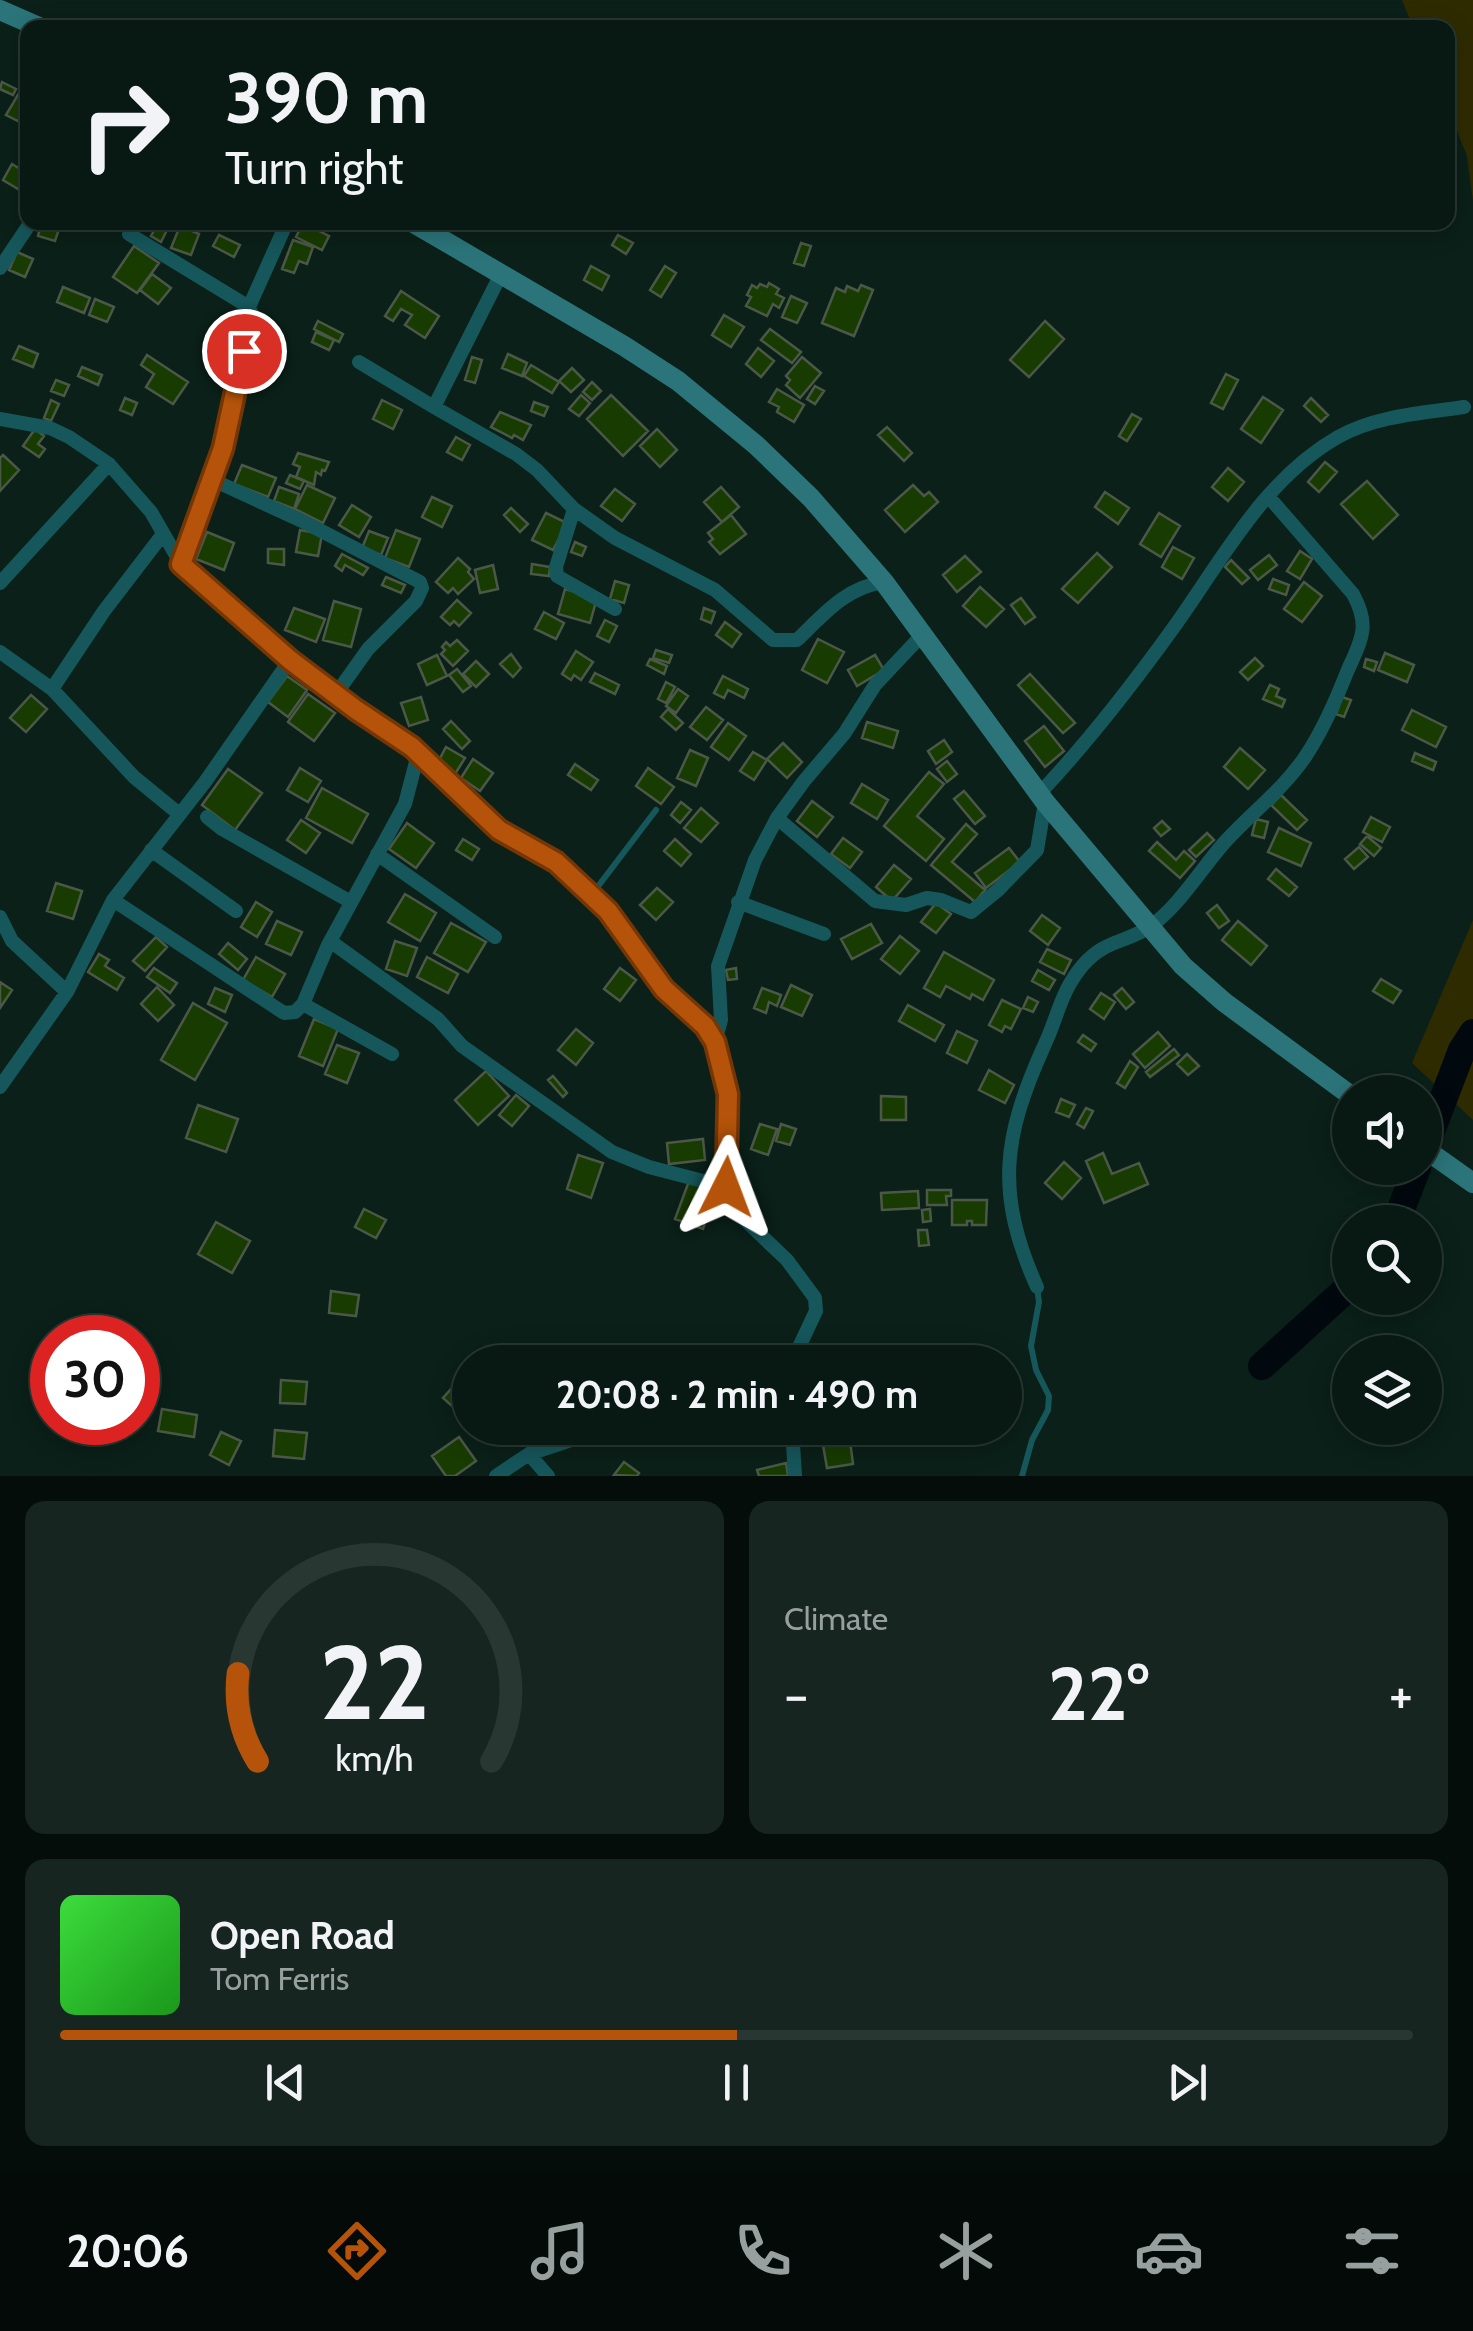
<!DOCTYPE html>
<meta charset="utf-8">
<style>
:root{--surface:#081812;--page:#162520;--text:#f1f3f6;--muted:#98a09f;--line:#293732;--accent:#b45309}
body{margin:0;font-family:Cabin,sans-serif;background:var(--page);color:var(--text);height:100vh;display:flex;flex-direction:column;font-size:38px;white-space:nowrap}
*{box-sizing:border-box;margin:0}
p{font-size:32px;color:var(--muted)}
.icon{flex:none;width:55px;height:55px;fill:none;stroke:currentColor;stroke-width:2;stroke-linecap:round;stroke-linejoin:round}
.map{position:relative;height:1476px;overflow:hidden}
.sheet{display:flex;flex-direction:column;gap:25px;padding:25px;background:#040d0a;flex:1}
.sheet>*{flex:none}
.top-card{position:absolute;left:20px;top:20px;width:1435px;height:210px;border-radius:20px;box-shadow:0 5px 25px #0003,0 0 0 2px var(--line);background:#081812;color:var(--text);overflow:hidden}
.fabs{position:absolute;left:1332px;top:1075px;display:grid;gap:20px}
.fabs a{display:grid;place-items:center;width:110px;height:110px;border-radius:50%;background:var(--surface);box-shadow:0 5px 25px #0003,0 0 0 2px var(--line);font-size:50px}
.speed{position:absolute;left:30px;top:1315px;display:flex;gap:20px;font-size:50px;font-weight:700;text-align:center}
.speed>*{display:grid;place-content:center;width:130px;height:130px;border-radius:50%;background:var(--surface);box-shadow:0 5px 25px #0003,0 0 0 2px var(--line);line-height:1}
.speed .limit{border:15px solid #d22;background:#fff;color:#111}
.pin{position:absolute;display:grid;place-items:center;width:85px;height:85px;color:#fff;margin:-42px;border:5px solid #fff;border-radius:50%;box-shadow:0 2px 10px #0007}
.me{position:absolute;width:110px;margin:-55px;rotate:3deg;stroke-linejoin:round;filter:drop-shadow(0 0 8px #0008)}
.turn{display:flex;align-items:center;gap:35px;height:210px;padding:0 40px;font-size:45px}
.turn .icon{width:130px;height:130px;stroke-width:2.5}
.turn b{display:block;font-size:70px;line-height:85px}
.big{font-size:75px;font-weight:700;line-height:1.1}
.sheet .card{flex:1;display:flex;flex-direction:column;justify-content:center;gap:15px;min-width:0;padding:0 35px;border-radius:20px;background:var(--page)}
.sheet .dial{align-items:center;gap:0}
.dial svg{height:260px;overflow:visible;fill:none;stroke:var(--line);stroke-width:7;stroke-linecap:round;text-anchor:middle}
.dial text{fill:var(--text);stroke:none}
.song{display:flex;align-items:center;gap:30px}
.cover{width:120px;height:120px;border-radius:15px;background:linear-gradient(135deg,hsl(120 70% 55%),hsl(120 70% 35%))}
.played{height:10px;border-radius:5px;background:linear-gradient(90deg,var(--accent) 50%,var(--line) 50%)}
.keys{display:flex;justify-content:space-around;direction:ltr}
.heat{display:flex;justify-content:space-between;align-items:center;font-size:55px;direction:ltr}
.sheet .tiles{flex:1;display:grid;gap:25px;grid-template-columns:1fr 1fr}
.card:last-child{grid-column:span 2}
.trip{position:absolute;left:452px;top:1345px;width:570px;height:100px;border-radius:50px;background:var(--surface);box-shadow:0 5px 25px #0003,0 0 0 2px var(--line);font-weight:700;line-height:100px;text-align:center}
.dock{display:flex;height:160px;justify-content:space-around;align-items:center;background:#030a07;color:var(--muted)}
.dock .icon{width:70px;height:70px}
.dock .on{color:var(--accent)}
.dock b{font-size:45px;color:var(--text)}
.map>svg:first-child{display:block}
.green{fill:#2f2b00}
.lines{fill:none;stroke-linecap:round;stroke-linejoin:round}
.river{stroke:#01090f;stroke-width:28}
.building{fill:#173b01;stroke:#4c5847;stroke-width:2.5}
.service{stroke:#15575b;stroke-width:6}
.minor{stroke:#15575b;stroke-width:14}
.secondary{stroke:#2b757a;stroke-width:20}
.route-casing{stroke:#753606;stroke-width:25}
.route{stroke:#b45309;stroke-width:18}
</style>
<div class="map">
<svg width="1473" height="1476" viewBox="0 0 1473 1476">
<rect width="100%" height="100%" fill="#0a2018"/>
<path class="green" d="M1402,0h71v201l-6,-45 -19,-47v-81l-35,-1z
M1473,920v200l-61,-57z"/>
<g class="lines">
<path class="river" d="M1425,1147l37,-97 11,-17
M1396,1222l21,-54
M1262,1366l88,-80"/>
</g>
<path class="building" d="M2,82l14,7 -3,6 -13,-6z
M19,93l9,4v16l-6,10 -16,-8z
M12,164l16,10v21l-25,-15z
M149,222h16l-3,5 5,3 -6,12 -10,-6 5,-9z
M303,223l26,13 -7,14 -26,-13z
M41,224l18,5 -4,12 -17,-5z
M180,226l19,8 -8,21 -20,-7z
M219,235l21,10 -6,12 -21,-11z
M618,235l15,8 -7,11 -14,-9z
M293,240l20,7 -6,17 -8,-3 -5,12 -12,-4z
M801,243l10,3 -7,20 -10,-3z
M134,246l25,17 -22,30 -24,-16z
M17,252l16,7 -8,18 -16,-7z
M591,266l18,10 -7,14 -18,-10z
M665,266l11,7 -15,24 -11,-7z
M152,274l19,14 -13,16 -18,-14z
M769,283l10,6 -3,5 8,4 -5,10 -6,-4 -6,12 -21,-10 5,-9 -4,-2 5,-10 5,3 3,-4 7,3z
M861,285l12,5 -19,46 -32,-13 14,-35 9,4 2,-6 11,5z
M63,287l27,11 -6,15 -27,-11z
M401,291l38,25 -14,22 -20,-13 7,-10 -11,-6 -8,12 -8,-5z
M791,296l16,7 -10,20 -15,-6z
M95,299l19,8 -7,15 -18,-7z
M724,315l20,12 -13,20 -19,-12z
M318,321l25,13 -4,8 -25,-13z
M1045,321l19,18 -35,38 -19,-17z
M770,329l31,23 -9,11 -31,-23z
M316,332l18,8 -5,10 -17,-8z
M19,346l19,8 -5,13 -20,-8z
M758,348l16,13 -13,16 -15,-13z
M508,354l19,9 -5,13 -20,-8z
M147,355l41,27 -15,22 -27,-17 8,-13 -13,-9z
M472,357l10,3 -7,23 -10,-3z
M802,357l19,16 -21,25 -14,-13 4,-5 -4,-4z
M531,365l28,17 -7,11 -28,-17z
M82,367l20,8 -4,10 -20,-9z
M572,368l12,12 -13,12 -12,-11z
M1226,374l12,6 -15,29 -12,-6z
M56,380l13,5 -5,11 -13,-5z
M592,382l9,9 -9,9 -9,-8z
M815,386l9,5 -9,13 -8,-5z
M777,389l27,16 -10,17 -17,-10 2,-5 -10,-5z
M581,395l9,8 -11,13 -10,-7z
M611,395l37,36 -25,25 -36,-37z
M1263,397l20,13 -22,33 -20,-14z
M125,398l12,5 -5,12 -12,-5z
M1311,398l17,17 -7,7 -17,-16z
M51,400l8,4 -8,17 -7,-3z
M382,400l20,10 -9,19 -20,-10z
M534,402l14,5 -4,9 -13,-5z
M500,412l31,13 -8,15 -9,-5 -2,3 -21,-11z
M1132,414l9,5 -14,22 -8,-5z
M887,427l25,26 -8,8 -26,-26z
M35,429l9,7 -6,8 7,5 -6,8 -16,-11z
M657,429l20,21 -17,17 -20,-21z
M456,437l14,8 -8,15 -15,-8z
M298,453l31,9 -4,9 -3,-1 -1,5 -5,-3 -2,13 -18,-8 4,-10 -7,-3z
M3,455l16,15 -19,21v-33z
M1325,462l12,10 -18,20 -11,-10z
M242,465l34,13 -8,19 -34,-13z
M1228,468l16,14 -16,19 -16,-14z
M290,475l14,6 -4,8 -14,-6z
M1367,481l31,34 -25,24 -32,-35z
M307,485l28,13 -12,25 -28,-14z
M913,485l11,11 5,-4 9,10 -33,30 -20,-22z
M279,487l20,7 -5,15 -20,-8z
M721,487l18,20 -17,15 -18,-20z
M615,489l20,15 -13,17 -21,-15z
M1105,492l24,16 -11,16 -23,-17z
M432,497l20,9 -10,21 -20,-10z
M352,505l19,12 -12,20 -20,-12z
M511,508l17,16 -8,8 -16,-17z
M546,513l21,10 -14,27 -21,-10z
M1159,513l21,13 -19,31 -21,-13z
M731,515l15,19 -26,20 -11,-12 4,-3 -5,-6z
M300,530l22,4 -4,22 -22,-4z
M396,530l24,9 -11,28 -24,-9z
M369,531l19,7 -7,17 -19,-7z
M207,532l27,11 -10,27 -28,-11z
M575,542l11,5 -4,9 -11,-4z
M1173,547l21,11 -12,21 -20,-12z
M268,549h16v16l-16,-2z
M1300,551l12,8 -12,20 -13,-8z
M1097,553l15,14 -34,36 -16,-14z
M342,554l26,14 -5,7 -18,-10 -3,6 -7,-5z
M1269,555l8,10 -19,15 -8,-10z
M965,556l16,16 -24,20 -14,-17z
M458,558l12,11 -2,3 6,7 -16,15 -5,-6 -5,5 -12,-11z
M1231,560l18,18 -7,6 -17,-17z
M532,564l18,3 -1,9 -18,-2z
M493,565l5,24 -18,4 -5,-23z
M386,577l19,8 -4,8 -19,-8z
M1273,579l16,6 -3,10 -17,-6z
M615,581l14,4 -5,18 -14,-4z
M1304,582l18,14 -20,26 -18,-13z
M980,587l24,22 -18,18 -23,-21z
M565,589l32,9 -7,25 -32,-9z
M1021,598l14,19 -10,7 -14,-19z
M457,600l14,13 -12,13 -5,-5 -4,4 -9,-8z
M334,601l27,8 -10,38 -28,-7z
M294,608l31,11 -9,23 -31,-12z
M704,608l11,4 -4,11 -10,-4z
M544,612l20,11 -8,16 -21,-10z
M605,620l12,6 -8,16 -12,-6z
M725,622l16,12 -9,13 -16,-12z
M818,639l26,13 -17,31 -25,-13z
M457,640l11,11 -15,15 -12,-12 4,-4 -3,-3 4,-5 4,4z
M656,650l16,5 -3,8 -16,-5z
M576,651l17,11 -12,18 -7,-5 -3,5 -9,-6z
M1385,653l29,12 -7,17 -29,-12z
M511,654l10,14 -8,9 -13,-13z
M437,655l10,21 -20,9 -9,-21z
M875,655l9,15 -27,16 -9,-16z
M1255,658l8,8 -15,14 -8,-8z
M650,659l17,7 -3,8 -17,-9z
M1366,659l11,3 -3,9 -10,-4z
M476,661l13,13 -13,13 -13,-13z
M457,669l14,17 -8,6 -14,-17z
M595,673l24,12 -4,9 -25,-12z
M1030,674l45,49 -12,10 -45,-48z
M287,676l20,14 -19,27 -20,-15z
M723,676l25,13 -4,9 -16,-8 -4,8 -10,-5z
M666,682l9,5 -9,16 -8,-4z
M1270,685l9,4 -3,7 9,4 -3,7 -19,-8z
M678,689l10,7 -12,17 -10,-7z
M308,694l27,19 -21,28 -26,-19z
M31,695l16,14 -21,23 -16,-14z
M421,697l7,23 -19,6 -8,-23z
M1342,697l9,3 -7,17 -8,-3z
M706,707l17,13 -16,20 -17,-13z
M668,709l15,14 -7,7 -15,-13z
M1412,710l34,17 -10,20 -34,-17z
M451,721l19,20 -8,8 -19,-20z
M867,722l31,9 -5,17 -31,-10z
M728,723l18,13 -17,24 -18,-13z
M1044,726l20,25 -19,16 -20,-26z
M944,740l8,12 -16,12 -8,-13z
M783,743l19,19 -15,16 -20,-19z
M446,747l19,11 -10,16 -18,-10z
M1240,748l25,22 -17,19 -24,-22z
M690,750l18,8 -12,28 -19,-8z
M753,752l14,8 -13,20 -14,-9z
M1415,753l21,9 -3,8 -21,-9z
M473,759l20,14 -13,18 -19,-13z
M947,761l10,13 -10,8 -10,-13z
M575,764l23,16 -7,10 -23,-15z
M300,768l21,13 -13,21 -21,-12z
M648,768l26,19 -13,17 -25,-18z
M228,769l34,24 -27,37 -33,-25z
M929,772l15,12 -27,32 27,23 -18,22 -42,-35z
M862,784l26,16 -11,19 -26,-16z
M322,788l46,26 -16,29 -46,-25z
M964,791l21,25 -10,8 -21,-25z
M1281,795l26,25 -10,10 -26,-25z
M812,801l21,16 -16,20 -20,-16z
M681,802l10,8 -11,13 -9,-8z
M701,808l17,15 -17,19 -17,-14z
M1371,817l19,10 -8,15 -19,-10z
M1256,819l12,3 -4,16 -12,-3z
M301,820l19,13 -14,20 -19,-13z
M1162,821l8,8 -9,7 -7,-8z
M407,823l27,20 -18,25 -27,-19z
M966,824l11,10 -25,28 33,28 -10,12 -44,-37z
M1279,828l32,15 -10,23 -33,-14z
M1207,833l7,7 -18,17 -7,-7z
M1367,836l14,12 -7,8 -14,-12z
M843,838l19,14 -12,16 -19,-14z
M463,839l16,10 -7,11 -16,-10z
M675,839l16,15 -10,12 -17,-15z
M1157,842l19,18 8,-9 11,10 -15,17 -31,-27z
M1359,847l9,10 -14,12 -9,-10z
M1009,848l11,14 -34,26 -11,-15z
M894,865l17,14 -19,22 -16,-14z
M1276,869l21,18 -8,9 -21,-17z
M56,883l26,8 -9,28 -26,-8z
M657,888l16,14 -17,18 -16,-15z
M405,894l31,19 -16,28 -32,-19z
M256,902l16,10 -15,25 -16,-10z
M936,903l15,11 -15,19 -15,-11z
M1217,905l12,16 -10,7 -12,-15z
M1042,915l18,13 -12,17 -18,-14z
M277,921l25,11 -11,23 -25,-11z
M1238,921l29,25 -16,19 -29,-25z
M451,923l35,19 -18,30 -34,-19z
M871,924l11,19 -30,16 -11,-20z
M900,936l19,15 -19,23 -19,-15z
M156,937l11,10 -22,24 -12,-10z
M395,941l22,7 -10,28 -21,-7z
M228,943l19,16 -9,11 -19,-16z
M1047,949l24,11 -7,14 -24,-12z
M944,952l50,28 -11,20 -11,-6 -2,5 -24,-13 -6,11 -16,-9z
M99,954l10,6 -4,6 19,12 -7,12 -29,-18z
M256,957l29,17 -13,23 -29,-17z
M427,957l31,17 -10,19 -31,-16z
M154,968l23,15 -7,10 -23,-16z
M620,968l16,12 -16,21 -16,-12z
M736,968l1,11 -9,1 -2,-10z
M1038,970l17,10 -6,10 -17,-9z
M1381,979l20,12 -8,12 -20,-12z
M0,982l12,8 -12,18z
M791,985l21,10 -10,21 -21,-9z
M157,987l17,18 -16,16 -17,-17z
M215,988l17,7 -7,17 -17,-8z
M762,988l19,7 -4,11 -8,-4 -3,11 -12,-5z
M1122,988l12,14 -8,7 -12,-14z
M1101,993l14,9 -11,17 -14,-10z
M1028,997l10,5 -5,10 -10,-4z
M1002,1000l19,9 -10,20 -6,-3 -3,6 -13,-7z
M193,1003l34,20 -32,57 -34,-20z
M908,1005l36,20 -9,16 -36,-20z
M314,1019l24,10 -15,37 -24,-10z
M576,1029l17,14 -17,22 -18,-15z
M957,1031l20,10 -10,22 -20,-10z
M1158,1032l12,14 -25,22 -12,-14z
M1083,1035l13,9 -5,7 -13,-9z
M337,1045l22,8 -12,30 -22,-9z
M1174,1049l5,6 -29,22 -4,-5z
M1187,1054l12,12 -11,9 -11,-11z
M1130,1061l8,6 -13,21 -8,-5z
M989,1070l25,15 -9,18 -26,-13z
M486,1071l23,25 -31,29 -23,-25z
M553,1076l14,17 -4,4 -15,-17z
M516,1095l13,11 -17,20 -13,-11z
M881,1096l25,1v23h-25z
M1061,1099l14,6 -6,12 -13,-5z
M198,1105l40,14 -12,33 -40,-14z
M1086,1108l7,3 -9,17 -7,-4z
M760,1124l17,5 -9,26 -17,-6z
M781,1124l15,5 -6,16 -14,-4z
M703,1139l2,21 -36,4 -2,-21z
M1103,1153l9,21 27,-11 9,21 -44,19 -18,-42z
M578,1155l25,8 -12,35 -24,-9z
M1064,1162l17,16 -19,21 -17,-16z
M689,1181l27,9 -13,39 -28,-10z
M927,1190h24v6h-5l1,9h-20z
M918,1191l1,17 -37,2 -1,-17z
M952,1200h35l-1,25h-14v-4h-5v4h-15z
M364,1209l22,11 -10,18 -21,-11z
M930,1209l1,12 -8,1 -1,-12z
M216,1222l34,19 -18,32 -34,-19z
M918,1230h9l2,15 -10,1z
M331,1291l28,4 -3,21 -27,-3z
M519,1348l24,10 -2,4h-28z
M468,1370l2,1v51l-27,-24z
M281,1380l26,2 -2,22 -25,-1z
M162,1409l35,6 -3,22 -36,-6z
M477,1428h31l-14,15z
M275,1430l32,3 -3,26 -31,-3z
M221,1432l20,9 -12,24 -19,-10z
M459,1437l17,24 -21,15h-9l-14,-20z
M850,1441l3,23 -26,4 -4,-23z
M624,1462l15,11 -2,3 -23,-1z
M786,1463l2,13h-29l-2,-6z"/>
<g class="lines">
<path class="service" d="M593,893l63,-83
M1022,1476l10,-36 16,-30 1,-14 -13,-26 -5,-24 8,-44 -2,-14"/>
<path class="minor" d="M129,234l120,73 4,10 -30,131 -42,116
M0,268l31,-46
M501,274l-67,133 82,47 21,16 37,39 41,29 100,52 58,50h24c26,-25 49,-53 87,-58
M249,307l38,-85
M359,362l75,45
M0,419l50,9 19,9 40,27 42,48 30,52 40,35 69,61 123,87 86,83 57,32 53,49 55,78 41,37 10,16 13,53 -2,92 7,17 13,17 41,39 28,38 1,13 -24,51
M213,480l91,42 116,60 2,6 -6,13 -48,48 -32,45
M574,509l-18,58 1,9 58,33
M0,583l109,-119
M0,652l52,37 82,88 44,36
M52,689l52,-78 59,-77
M1039,794c49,-52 94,-110 135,-167 48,-67 90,-148 164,-190 37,-21 84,-24 126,-30
M207,817l15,12 129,73
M777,818l98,83 31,4 21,-7 14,2 30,12 27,-22 39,-40 8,-48
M151,850l85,61
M377,854l118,83
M113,900l171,113 11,-1 8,-8
M738,902l86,32
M0,917l12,24 55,51
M330,941l108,78 24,27 150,106 37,15 77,20
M715,1042l6,-22 -3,-54 37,-106 22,-42 27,-37 40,-47 31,-49 48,-51
M392,1054l-89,-50 25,-59 77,-141 11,-42 -3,-14
M0,1087l67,-95 46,-92 92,-118 85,-122
M1037,1287c-42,-94 -34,-150 7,-241 14,-29 16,-54 39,-81 22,-25 41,-22 65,-37 30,-20 53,-59 76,-85 27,-30 61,-55 83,-89 17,-26 29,-54 40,-82 14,-32 24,-45 6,-78l-85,-98
M792,1428l3,48
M529,1454l19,22
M496,1476l33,-22 78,-26"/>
<path class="secondary" d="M0,10l41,18
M412,222l212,124 54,35 78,64 55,53 73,84 161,220 138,164 41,36 126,93
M1425,1149l48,34"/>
</g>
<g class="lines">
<g class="route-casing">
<path id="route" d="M244,351l-21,97 -42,116 109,96 65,49 57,38 87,83 57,32 52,49 56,78 41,37 10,16 13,52 -2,93"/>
</g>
<use href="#route" class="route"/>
</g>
</svg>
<div class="fabs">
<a><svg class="icon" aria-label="sound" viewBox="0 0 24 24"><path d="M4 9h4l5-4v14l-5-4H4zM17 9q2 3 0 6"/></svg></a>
<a><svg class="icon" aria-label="search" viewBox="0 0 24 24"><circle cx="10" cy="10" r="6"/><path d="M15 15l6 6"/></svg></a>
<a><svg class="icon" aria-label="layers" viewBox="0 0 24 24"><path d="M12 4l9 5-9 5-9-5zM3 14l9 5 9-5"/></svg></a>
</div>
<div class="speed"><div class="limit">30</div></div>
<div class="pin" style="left:244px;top:351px;background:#d93025"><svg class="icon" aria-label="arrive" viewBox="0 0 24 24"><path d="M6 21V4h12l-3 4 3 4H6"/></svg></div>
<svg class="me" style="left:726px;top:1187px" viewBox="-20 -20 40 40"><path d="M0-17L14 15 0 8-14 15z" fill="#b45309" stroke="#fff" stroke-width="4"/></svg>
<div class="trip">20:08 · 2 min · 490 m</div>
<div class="top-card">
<div class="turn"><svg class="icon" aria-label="right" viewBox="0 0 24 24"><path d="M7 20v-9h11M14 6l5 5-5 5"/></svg><div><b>390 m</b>Turn right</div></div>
</div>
</div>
<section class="sheet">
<div class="tiles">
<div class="card dial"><svg viewBox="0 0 100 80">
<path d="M14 69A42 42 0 1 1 86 69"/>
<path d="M14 69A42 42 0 0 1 8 42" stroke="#b45309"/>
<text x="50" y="56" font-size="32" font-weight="700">22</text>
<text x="50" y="72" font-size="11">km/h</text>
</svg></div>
<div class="card"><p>Climate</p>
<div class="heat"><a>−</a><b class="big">22°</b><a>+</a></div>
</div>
<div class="card">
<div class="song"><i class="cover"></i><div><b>Open Road</b><p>Tom Ferris</p></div></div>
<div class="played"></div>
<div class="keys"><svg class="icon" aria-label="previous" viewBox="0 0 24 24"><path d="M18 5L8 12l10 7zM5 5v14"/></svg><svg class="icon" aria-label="pause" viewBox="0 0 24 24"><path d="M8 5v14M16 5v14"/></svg><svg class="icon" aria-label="next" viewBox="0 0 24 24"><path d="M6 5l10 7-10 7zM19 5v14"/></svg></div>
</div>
</div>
</section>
<nav class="dock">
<b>20:06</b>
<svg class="icon on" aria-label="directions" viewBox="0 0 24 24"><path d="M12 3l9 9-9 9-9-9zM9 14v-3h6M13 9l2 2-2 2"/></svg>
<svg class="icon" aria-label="music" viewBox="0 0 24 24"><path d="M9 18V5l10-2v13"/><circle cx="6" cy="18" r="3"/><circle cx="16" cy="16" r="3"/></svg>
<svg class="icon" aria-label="phone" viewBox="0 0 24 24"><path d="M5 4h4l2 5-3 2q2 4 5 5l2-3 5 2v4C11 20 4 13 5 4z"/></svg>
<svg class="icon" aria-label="climate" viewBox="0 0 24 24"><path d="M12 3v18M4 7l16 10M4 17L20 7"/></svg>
<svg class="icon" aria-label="car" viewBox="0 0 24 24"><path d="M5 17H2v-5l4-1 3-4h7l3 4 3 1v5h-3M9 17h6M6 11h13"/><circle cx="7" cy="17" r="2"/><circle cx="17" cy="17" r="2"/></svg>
<svg class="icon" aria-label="filters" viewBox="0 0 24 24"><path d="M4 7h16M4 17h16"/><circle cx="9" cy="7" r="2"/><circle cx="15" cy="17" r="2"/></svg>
</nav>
